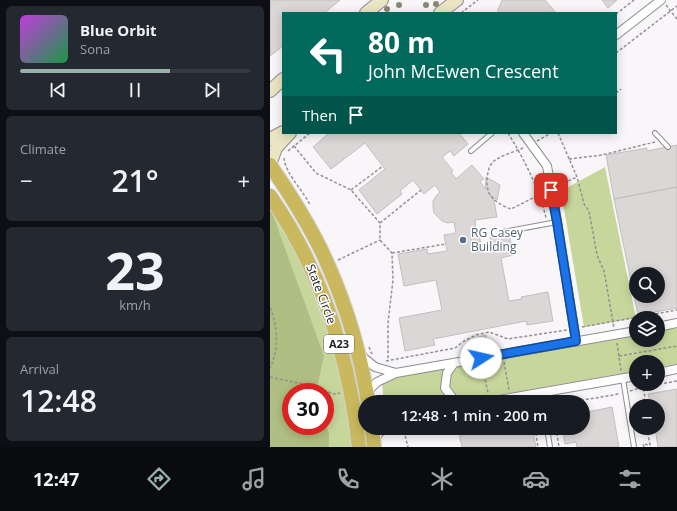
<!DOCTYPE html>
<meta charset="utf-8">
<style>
:root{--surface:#171b24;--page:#242831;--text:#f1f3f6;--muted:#9ea1a6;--line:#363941;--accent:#99b2a7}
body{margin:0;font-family:"Open Sans",sans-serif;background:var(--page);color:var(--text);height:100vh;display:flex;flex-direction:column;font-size:15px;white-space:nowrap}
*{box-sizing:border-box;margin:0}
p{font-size:13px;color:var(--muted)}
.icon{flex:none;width:22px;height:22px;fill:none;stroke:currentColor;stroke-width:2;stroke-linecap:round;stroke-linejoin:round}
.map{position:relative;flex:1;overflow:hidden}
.sheet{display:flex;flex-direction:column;gap:6px;padding:6px;background:#0d0f14;width:270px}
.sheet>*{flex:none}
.top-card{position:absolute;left:12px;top:12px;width:335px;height:122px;border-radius:0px;box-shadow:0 2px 10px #0003;background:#00695c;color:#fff;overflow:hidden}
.tools{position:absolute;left:359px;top:267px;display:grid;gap:8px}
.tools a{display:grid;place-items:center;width:36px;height:36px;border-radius:50%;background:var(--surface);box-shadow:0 2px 10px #0003;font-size:20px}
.speed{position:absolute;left:12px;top:383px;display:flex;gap:8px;font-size:20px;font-weight:700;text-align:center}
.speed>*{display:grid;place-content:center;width:52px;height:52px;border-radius:50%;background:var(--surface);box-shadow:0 2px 10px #0003;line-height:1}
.speed .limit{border:6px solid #d22;background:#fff;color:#111}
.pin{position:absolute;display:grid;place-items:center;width:34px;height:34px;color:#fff;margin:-17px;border-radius:8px;box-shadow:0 2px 6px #0006}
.me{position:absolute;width:44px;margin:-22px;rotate:80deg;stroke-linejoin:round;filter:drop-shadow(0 0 3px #0008)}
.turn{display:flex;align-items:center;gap:14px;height:84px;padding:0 20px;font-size:18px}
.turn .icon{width:52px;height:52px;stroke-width:2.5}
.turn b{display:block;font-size:28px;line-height:34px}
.then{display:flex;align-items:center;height:38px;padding:0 20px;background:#0003;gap:8px;font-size:15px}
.big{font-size:30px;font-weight:600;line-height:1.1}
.sheet .widget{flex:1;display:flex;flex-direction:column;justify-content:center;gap:6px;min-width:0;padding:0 14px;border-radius:6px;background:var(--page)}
.sheet .dial{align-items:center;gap:0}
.dial b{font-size:52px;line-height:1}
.song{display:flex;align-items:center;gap:12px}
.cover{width:48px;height:48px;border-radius:6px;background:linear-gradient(135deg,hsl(290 70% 55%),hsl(140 70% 35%))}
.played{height:4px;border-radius:2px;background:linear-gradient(90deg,var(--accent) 65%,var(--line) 65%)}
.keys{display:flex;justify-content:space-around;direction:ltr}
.heat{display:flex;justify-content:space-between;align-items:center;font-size:22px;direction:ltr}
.trip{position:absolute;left:88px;top:395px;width:232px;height:40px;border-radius:20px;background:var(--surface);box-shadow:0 2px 10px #0003;font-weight:600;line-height:40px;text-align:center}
.tabs{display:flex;height:64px;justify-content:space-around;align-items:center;background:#090b0e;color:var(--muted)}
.tabs .icon{width:28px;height:28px}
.tabs .selected{color:var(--accent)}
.tabs b{font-size:18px;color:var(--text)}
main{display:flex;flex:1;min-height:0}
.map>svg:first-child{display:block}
.green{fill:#c7d79c;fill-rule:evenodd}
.forest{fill:#afbe82}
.building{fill:#dad7d6;stroke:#c2bfbe;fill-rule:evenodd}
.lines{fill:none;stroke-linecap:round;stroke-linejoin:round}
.service-casing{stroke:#8f8d90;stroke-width:6}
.minor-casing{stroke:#8f8d90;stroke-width:10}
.secondary-casing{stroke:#8f8d90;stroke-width:14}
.trunk-casing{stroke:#d3d2d3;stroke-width:16}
.path{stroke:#929092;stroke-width:1.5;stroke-dasharray:3 2;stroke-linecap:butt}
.service{stroke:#fff;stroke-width:4}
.minor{stroke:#fff;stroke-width:8}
.secondary{stroke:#ebe5c3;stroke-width:12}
.trunk{stroke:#cab85f;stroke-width:14}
.tree{fill:#868a71}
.route-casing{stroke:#114b97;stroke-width:10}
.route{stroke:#1a73e8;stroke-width:7}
.service-dot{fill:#5c6f8a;stroke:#fff;stroke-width:1.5}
.labels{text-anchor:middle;stroke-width:3;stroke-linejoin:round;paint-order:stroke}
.shield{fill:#fff;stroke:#646364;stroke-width:1}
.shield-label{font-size:11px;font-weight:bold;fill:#212021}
.service-label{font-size:12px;fill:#4e5e75;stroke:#fff;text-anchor:start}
.street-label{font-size:12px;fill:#212021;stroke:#fff}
</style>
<main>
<section class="sheet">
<div class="widget">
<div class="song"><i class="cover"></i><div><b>Blue Orbit</b><p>Sona</p></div></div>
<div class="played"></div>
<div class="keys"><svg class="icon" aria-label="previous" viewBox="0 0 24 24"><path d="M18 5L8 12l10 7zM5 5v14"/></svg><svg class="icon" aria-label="pause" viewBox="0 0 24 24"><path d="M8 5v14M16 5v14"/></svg><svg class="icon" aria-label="next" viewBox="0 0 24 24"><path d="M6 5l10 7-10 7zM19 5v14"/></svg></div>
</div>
<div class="widget"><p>Climate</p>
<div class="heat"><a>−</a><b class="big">21°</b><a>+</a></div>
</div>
<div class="widget dial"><b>23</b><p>km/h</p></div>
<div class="widget"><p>Arrival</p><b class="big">12:48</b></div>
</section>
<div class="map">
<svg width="407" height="447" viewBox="0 0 407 447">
<rect width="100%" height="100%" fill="#f8f6f9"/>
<path class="green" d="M335,167l31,151 -52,9 -23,-136z
M0,208l7,9 27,51 22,60 15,50 12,69h-83zM21,392h34v34h-34z
M407,328v36l-19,3v-5h-22v9l-177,31h-75l-2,-18 12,-6 242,-43v5h22v-9z"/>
<path class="forest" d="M0,207l54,149 -8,36h-25v34h34v-4l4,12v13h-59z"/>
<path class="building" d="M0,0h70l-16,13h-41v33l-13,10z
M232,0h43l11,13h-58v-3z
M332,0h15l-9,8z
M59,133h130l9,11 -14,12 -4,-5 -8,6 11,14 -2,1 5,7 16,-14 12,14 -4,2 5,8 1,-12 14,8 -3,15 -7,-5 4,5 3,17 -22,3 1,9h2l3,16 10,-2 -1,-6 19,-3 4,21 -12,3 8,43 13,-2 -1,-2 27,-5 5,29 -26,4 -1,-4 -93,18 2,6 -30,6 -6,-33 43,-8 -6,-30 -32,6 -6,-32 29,-5 1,5 19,-3 -3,-16 12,-2 -2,-11 -6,1 -6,-2 -8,-8 -1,-6v-6l3,-5 4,-4 -5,-7 -11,9 -11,-14 -13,11 2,3 -25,20 -18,-24 26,-21 -20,-26 -34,26 -18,-22z
M407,145v42l-63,12 -8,-44 41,-7v3z
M407,187v121l-39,7 -24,-116zM366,274h22v22h-22z
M216,335l2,11 -11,2 -2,-10z
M407,389v58h-19l-3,-19h3v-22h-7l-3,-12z
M342,407l7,40h-42l-1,-5 -11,2 -3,-16h21v-15z
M198,428h64l4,19h-74l-4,-17z"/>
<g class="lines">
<g class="service-casing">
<path id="service" d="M385,133l13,14
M201,151l21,-18
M233,232l54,-10
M353,379l11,68
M271,393l1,9
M277,428l3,19"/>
</g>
<g class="minor-casing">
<path id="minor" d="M346,35l45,-35
M253,133l24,33 10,55 19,120
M388,327l19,-4
M89,354l16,13 21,6
M184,363l-7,10 -2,15 9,12 2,2
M388,373l19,-4
M97,392l10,-10 19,-9 240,-42
M217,402l149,-26
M105,440l3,-6 6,-6"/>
</g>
<g class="secondary-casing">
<path id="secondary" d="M96,13l16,-13
M170,13l17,-13
M0,91l13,-12
M0,139l13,-7
M0,165l6,-17 14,-15"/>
</g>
<g class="trunk-casing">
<path id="trunk" d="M0,165c22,32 43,65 58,100 19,43 33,91 40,137
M0,196c52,75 79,161 89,251
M102,428l2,19"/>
</g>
<path class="path" d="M396,5l11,14
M191,13l17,-13
M346,14l18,-14
M346,53l61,-47
M346,93l5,-4
M238,133c16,26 31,55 38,85
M288,133l19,44 7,27 5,7 8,44 7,16 10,57
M267,141l14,-8
M24,146l22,27 35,17 29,33v17l12,13 1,27 -5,43v38
M253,148c-9,4 -21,7 -29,13 -7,5 -9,24 -5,32 3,7 15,14 22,16l32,-16
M18,151l22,-18
M14,158c1,15 19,32 26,47
M299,159l33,-4 53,-13
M289,185l18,-8
M81,190l32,-24
M110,223l41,-33
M122,253l54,-9
M68,260l42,-20
M0,308c8,18 9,42 0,60
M312,327l95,-17
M347,343l4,28
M99,347l3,7
M349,356l58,-10
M116,361l69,-13 9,-7 12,-6 13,-3 19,7 59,-9
M234,362l5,28
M212,365l6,28
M0,377l33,7 31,10 6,-1
M360,391l13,-4 34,-6
M301,402l48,-8
M372,406l3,-9 -2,-10
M265,428l3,19
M286,428l3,19
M134,431l4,16
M120,433l30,-5
M374,447l-1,-3 7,1 -3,-17"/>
<use href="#service" class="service"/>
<use href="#minor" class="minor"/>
<use href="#secondary" class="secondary"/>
<use href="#trunk" class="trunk"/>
</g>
<g class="tree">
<circle cx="166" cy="4" r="3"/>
<circle cx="129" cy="5" r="3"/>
<circle cx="156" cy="5" r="3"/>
<circle cx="117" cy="9" r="3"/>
</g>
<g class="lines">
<g class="route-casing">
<path id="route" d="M211,358l95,-17 -19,-119 -6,-32"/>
</g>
<use href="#route" class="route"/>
</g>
<circle class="service-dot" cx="193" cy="240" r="4"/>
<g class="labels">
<rect class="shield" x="54" y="335" width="30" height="18" rx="3"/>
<g class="shield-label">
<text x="69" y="348">A23</text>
</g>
<g class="service-label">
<text x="201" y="237">RG Casey<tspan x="201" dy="14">Building</tspan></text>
</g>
<g class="street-label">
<text transform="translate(51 294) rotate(69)" y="4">State Circle</text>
</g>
</g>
</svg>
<div class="tools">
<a><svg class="icon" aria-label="search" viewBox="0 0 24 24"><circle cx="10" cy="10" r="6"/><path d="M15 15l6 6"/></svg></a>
<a><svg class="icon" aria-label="layers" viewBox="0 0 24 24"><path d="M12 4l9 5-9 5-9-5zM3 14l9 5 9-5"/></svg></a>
<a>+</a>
<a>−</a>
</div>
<div class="speed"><div class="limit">30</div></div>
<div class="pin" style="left:281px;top:190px;background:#d93025"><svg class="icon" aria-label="arrive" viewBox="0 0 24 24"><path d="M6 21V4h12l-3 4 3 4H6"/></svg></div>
<svg class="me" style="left:211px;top:358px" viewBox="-20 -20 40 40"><circle r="19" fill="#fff"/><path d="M0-13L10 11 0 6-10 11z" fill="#1a73e8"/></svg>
<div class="trip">12:48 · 1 min · 200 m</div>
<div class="top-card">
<div class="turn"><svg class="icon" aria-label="left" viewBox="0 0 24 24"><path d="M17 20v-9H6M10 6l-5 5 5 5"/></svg><div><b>80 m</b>John McEwen Crescent</div></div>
<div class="then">Then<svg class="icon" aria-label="arrive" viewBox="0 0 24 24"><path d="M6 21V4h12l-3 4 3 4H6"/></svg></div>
</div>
</div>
</main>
<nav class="tabs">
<b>12:47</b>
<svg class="icon selected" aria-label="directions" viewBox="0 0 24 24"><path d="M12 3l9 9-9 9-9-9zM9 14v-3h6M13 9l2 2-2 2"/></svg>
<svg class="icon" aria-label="music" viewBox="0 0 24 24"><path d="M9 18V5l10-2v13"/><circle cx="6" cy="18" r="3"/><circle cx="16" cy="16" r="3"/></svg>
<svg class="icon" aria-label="phone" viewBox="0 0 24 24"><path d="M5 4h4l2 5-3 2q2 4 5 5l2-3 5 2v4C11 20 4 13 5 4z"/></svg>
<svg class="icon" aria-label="climate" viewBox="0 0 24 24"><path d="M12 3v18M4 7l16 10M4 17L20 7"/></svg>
<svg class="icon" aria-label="car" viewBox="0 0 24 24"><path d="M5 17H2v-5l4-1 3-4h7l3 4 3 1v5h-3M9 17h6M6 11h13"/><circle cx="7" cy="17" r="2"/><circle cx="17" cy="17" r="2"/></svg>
<svg class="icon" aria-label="filters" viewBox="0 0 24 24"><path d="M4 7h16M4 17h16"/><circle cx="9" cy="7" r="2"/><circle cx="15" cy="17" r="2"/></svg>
</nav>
